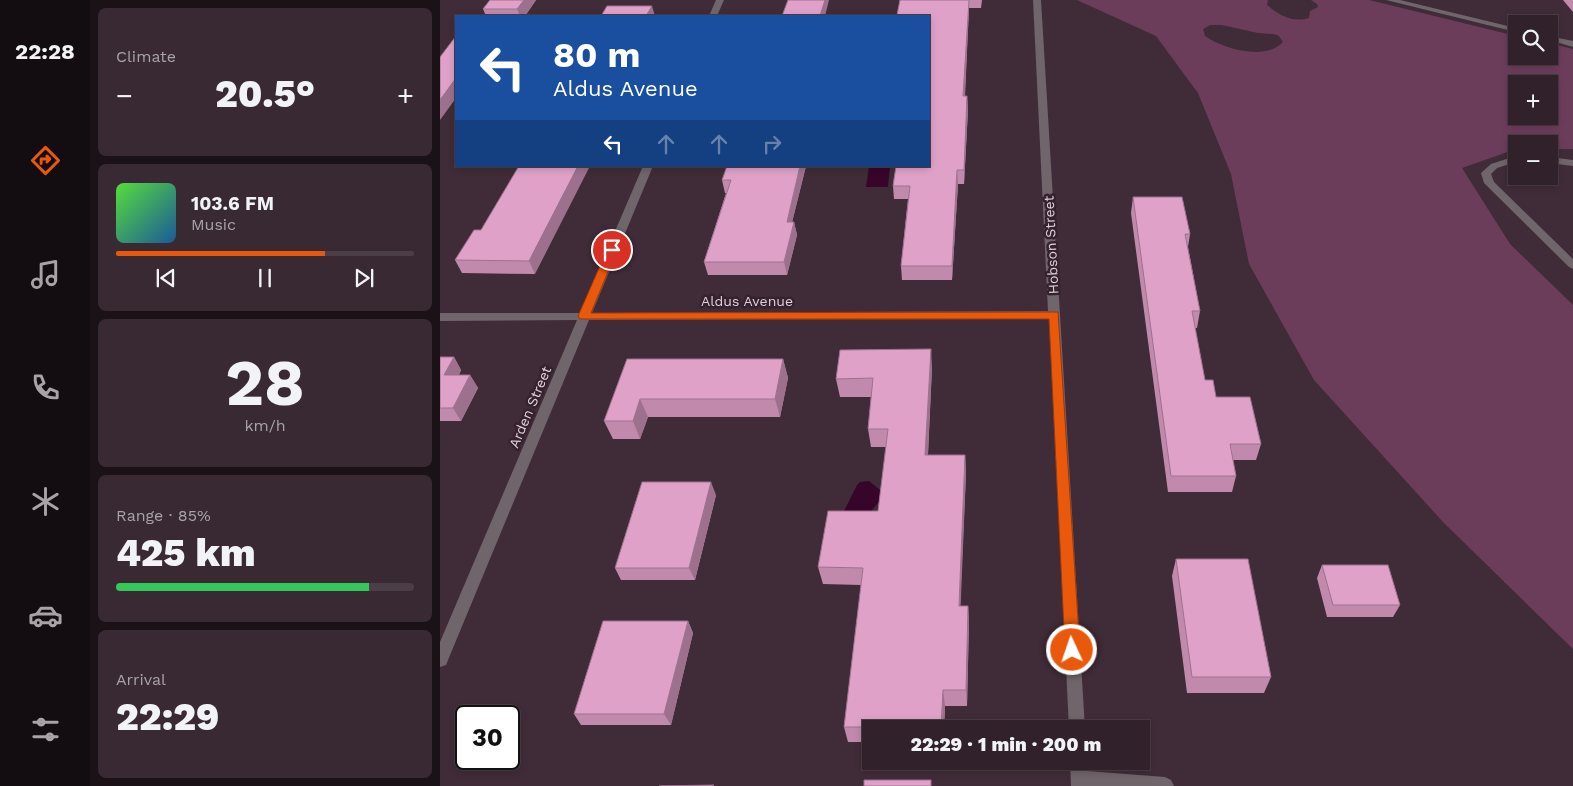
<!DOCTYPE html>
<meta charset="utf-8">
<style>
:root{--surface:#30212a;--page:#382932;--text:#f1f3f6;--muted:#a8a3a8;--line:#4b3e47;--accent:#ea580c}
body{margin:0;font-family:"Work Sans",sans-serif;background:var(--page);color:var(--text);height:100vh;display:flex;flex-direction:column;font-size:19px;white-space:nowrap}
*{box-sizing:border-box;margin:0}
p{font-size:16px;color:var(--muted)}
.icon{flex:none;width:28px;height:28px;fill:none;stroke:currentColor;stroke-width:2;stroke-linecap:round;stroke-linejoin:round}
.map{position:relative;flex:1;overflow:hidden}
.side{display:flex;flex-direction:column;gap:8px;padding:8px;background:#1a1217;width:350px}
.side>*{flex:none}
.banner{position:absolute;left:15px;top:15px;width:475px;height:152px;border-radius:0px;box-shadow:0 2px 8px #0003,0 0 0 1px var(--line);background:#1a4fa0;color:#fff;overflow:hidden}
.controls{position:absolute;left:1068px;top:15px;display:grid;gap:10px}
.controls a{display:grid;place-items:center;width:50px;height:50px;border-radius:0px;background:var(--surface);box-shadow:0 2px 8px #0003,0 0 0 1px var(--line);font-size:25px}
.speed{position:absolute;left:15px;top:705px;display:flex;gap:10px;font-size:25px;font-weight:700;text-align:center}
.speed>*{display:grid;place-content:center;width:65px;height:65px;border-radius:50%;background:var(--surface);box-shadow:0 2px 8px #0003,0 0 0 1px var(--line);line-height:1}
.speed .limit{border:2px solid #111;border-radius:8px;background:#fff;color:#111}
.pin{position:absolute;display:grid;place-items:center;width:42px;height:42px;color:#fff;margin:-21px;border:2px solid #fff;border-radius:50%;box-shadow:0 1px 5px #0007}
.me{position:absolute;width:55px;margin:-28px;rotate:357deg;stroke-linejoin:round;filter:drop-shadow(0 0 4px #0008)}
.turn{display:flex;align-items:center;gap:18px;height:105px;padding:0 15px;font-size:22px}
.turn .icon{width:65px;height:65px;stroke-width:2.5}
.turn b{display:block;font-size:35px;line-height:42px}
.lanes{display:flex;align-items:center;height:48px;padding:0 15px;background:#0003;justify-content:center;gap:25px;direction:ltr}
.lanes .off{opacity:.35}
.big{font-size:38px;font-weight:800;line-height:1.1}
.side .widget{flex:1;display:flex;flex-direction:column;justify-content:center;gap:8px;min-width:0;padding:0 18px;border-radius:8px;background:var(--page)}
.side .dial{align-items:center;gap:0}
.dial b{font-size:65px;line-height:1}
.song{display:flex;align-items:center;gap:15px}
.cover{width:60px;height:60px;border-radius:8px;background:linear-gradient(135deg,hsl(110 70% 55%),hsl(210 70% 35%))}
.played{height:5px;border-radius:2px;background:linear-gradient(90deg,var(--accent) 70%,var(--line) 70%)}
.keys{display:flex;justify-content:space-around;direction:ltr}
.heat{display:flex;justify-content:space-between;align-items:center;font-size:28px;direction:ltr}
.charge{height:8px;border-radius:4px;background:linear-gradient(90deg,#34c759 85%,var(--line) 0)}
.trip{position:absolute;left:422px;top:720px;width:288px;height:50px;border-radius:0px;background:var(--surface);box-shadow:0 2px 8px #0003,0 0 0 1px var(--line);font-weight:800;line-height:50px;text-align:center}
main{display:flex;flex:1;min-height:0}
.tab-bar{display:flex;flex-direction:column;width:90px;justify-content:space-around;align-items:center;background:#130d11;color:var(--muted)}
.tab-bar .icon{width:35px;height:35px}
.tab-bar .current{color:var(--accent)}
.tab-bar b{font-size:22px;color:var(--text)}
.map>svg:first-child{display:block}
.green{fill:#6c3d5b;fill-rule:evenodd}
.water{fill:#38052a}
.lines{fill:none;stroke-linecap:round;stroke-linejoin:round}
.minor{fill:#70656b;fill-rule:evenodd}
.tertiary{fill:#70656b;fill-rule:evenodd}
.wall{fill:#c18aad}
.shaded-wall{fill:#9d718d}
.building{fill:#e0a1c9;stroke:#9d718d}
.route{fill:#ea580c;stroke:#983908}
.labels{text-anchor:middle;stroke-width:5;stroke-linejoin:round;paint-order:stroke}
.street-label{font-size:14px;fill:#dfd2da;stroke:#36222e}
</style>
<main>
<nav class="tab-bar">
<b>22:28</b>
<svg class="icon current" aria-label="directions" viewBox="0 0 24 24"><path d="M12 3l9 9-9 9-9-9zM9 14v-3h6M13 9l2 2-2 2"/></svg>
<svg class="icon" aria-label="music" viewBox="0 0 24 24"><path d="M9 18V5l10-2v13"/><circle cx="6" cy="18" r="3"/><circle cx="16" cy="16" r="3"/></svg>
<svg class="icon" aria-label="phone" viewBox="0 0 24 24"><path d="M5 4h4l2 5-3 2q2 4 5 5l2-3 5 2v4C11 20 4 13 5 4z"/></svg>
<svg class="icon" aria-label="climate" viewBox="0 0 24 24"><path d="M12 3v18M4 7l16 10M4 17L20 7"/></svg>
<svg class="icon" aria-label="car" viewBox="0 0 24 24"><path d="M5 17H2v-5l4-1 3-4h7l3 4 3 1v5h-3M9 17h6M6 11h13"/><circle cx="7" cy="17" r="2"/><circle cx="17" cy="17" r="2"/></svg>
<svg class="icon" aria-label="filters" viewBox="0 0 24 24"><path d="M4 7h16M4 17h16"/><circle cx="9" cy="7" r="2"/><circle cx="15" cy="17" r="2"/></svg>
</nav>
<section class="side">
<div class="widget"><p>Climate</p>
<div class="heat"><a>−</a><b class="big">20.5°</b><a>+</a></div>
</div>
<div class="widget">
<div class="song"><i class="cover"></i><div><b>103.6 FM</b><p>Music</p></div></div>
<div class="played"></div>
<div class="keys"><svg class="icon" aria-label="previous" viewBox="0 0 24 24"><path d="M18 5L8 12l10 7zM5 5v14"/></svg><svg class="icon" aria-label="pause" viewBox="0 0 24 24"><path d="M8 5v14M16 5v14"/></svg><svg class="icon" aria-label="next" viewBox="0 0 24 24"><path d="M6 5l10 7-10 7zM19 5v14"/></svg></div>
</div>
<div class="widget dial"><b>28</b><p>km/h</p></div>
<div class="widget"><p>Range · 85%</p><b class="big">425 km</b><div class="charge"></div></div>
<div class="widget"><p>Arrival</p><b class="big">22:29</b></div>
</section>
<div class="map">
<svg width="1133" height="786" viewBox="0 0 1133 786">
<rect width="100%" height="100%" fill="#402c38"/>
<path class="green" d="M637,0h191l-1,5c12,10 25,18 42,13l1,-7 8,-4 -1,-3 -6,-4h58l147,36v20h33v-13l24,6v100h-24v-5h-33v5l-54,19 48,76 63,61v344l-129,-126 -130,-143 -65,-116 -18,-90 -33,-81 -42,-57zM770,25h12l36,8 16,1 5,2 4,6c-17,19 -60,7 -78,-6l-2,-7zM1076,84h33v32h-33z"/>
<path class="water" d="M429,166h21l-2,21h-22z
M429,481l11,9 2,8 -14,17h-26l15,-30 3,-3z"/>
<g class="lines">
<path class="minor" d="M276,0h8l-7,16h-8z
M593,0h8l44,729h-16l-20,-410 -460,1 -141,340 -2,5 -6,2v-25l137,-322 -137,1v-8h140l63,-147h10l-61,147 456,-2z
M1076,156v6l-19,6 -6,6 3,8 79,77v10l-4,-2 -85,-84 -3,-10 10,-9z
M1109,157l24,3v6l-24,-3z
M630,761h16l1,10 78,6 6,3 3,6h-103z"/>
<path class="tertiary" d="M946,0h14l116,28v4z
M1109,36l24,5v6l-24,-7z"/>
</g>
<path class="wall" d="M50,0h46l-11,16h-39l-3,-7z
M460,0h82l-1,8h-12l-4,88h2l1,14 -4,74h-6l-6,96h-50l-1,-14 7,-67h-14l-1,-13 36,-20v-150h-31z
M1123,0h10v12z
M79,166l16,108 -73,-1 -7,-13 26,-30z
M366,166l-14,56h2l3,13 -10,40h-79l-4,-13 22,-69h-1l-3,-13z
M693,197l57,37 -2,13 12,64 -3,17h-2l10,52 11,17 45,47 -5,16h-23l3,16 -4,16h-64l-37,-279z
M0,357h14l7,13 -2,5h11l8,13 -17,33h-21z
M187,359h156l5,19 -8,39h-132l-8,22h-27l-9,-18z
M492,367l-4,88h37l1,18 -6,133h8l1,16 -2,84h-22l-1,23h-73v13h-23l-4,-15 17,-142 -38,-1 -5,-17 60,-56 8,-64h-15l-3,-18 3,-32h-31l-4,-18z
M276,495l-21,85h-74l-6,-12z
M736,559l95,118 -7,16h-77l-15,-117z
M882,565l78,40 -7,12h-66l-10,-39z
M248,621l5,12 -22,92h-90l-7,-11z"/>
<path class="shaded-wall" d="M84,0h12l-11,16h-5l-3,-7z
M385,0h4l-4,16h-5z
M529,0v8l-5,102 -1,-14z
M212,6l3,10h-9z
M16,78v20l-16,22v-20z
M527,96l1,14 -4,74v-14z
M138,166h12l-55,108 -6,-13z
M360,166h6l-17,69 -2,-13z
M517,170l1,14 -6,96v-14z
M354,222l3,13 -10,40 -3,-13z
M491,349l1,18 -5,106 -2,-18z
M14,357l7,13 -9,18 -8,-13z
M343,359l5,19 -8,39 -5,-18z
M30,375l8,13 -17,33 -8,-13z
M200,399l8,18 -8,22 -7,-18z
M525,455l1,18 -6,149 -1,-16z
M271,482l5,13 -21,85 -6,-12z
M528,606l1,16 -2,84 -1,-16z
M248,621l5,12 -22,92 -7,-11z
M503,690l2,16 -1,23h-2z"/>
<path class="building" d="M50,0h34l-7,9h-34z
M348,0h37l-5,16h-38z
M460,0h69l-6,96h4l-3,74h-7l-5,96h-51l9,-80h-17l3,-20h33v-150l-32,-1z
M167,6h45l-6,10h-45z
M16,36v42l-16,22v-43z
M79,166h59l-49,95 -74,-1 19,-30h7z
M287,166h73l-13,56h7l-10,40h-80l27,-82h-9z
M693,197h49l8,37h-5l15,77h-8l13,69h8l3,17h34l11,47h-31l6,32h-65z
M491,349l-6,106h40l-6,151h9l-2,84h-23l-2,37h-97l19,-159 -45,-1 10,-56h50l10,-82h-20l5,-51 -37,1 4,-29z
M0,357h14l-10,18h26l-17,33h-13z
M187,359h156l-8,40h-135l-7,22h-29z
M202,482h69l-22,86h-74z
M736,559h72l23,118h-79z
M882,565h66l12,40h-67z
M163,621h85l-24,93h-90z
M424,780h67v6h-67z
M274,785l-1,1h-54z"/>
<path class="route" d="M172,246l5,4 -26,63 467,-1 22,338 -3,4 -5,2 -4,-2 -3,-4 -16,-331h-469l-2,-3 29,-66z"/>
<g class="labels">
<g class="street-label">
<text transform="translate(611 245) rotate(-93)" y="5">Hobson Street</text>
<text x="307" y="306">Aldus Avenue</text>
<text transform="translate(90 407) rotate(-67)" y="5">Arden Street</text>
</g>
</g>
</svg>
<div class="controls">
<a><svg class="icon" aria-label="search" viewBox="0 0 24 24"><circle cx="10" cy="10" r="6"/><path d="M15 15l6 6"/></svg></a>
<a>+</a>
<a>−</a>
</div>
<div class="speed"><div class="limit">30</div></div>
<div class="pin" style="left:172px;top:250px;background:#d93025"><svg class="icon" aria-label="arrive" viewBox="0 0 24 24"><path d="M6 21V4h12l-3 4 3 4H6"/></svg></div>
<svg class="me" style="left:632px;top:650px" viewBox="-20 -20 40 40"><circle r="17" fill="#ea580c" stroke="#fff" stroke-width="3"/><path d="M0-11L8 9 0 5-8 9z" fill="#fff"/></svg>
<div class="trip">22:29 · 1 min · 200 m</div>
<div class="banner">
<div class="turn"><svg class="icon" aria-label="left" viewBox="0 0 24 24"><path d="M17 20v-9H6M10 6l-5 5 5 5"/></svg><div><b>80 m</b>Aldus Avenue</div></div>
<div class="lanes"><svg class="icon" aria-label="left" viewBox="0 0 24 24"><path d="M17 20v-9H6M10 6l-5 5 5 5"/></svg><svg class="icon off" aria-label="ahead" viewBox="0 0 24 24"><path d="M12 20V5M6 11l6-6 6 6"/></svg><svg class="icon off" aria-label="ahead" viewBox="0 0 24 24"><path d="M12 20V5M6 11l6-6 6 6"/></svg><svg class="icon off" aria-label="right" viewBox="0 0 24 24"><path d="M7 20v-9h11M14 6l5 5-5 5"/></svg></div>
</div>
</div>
</main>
